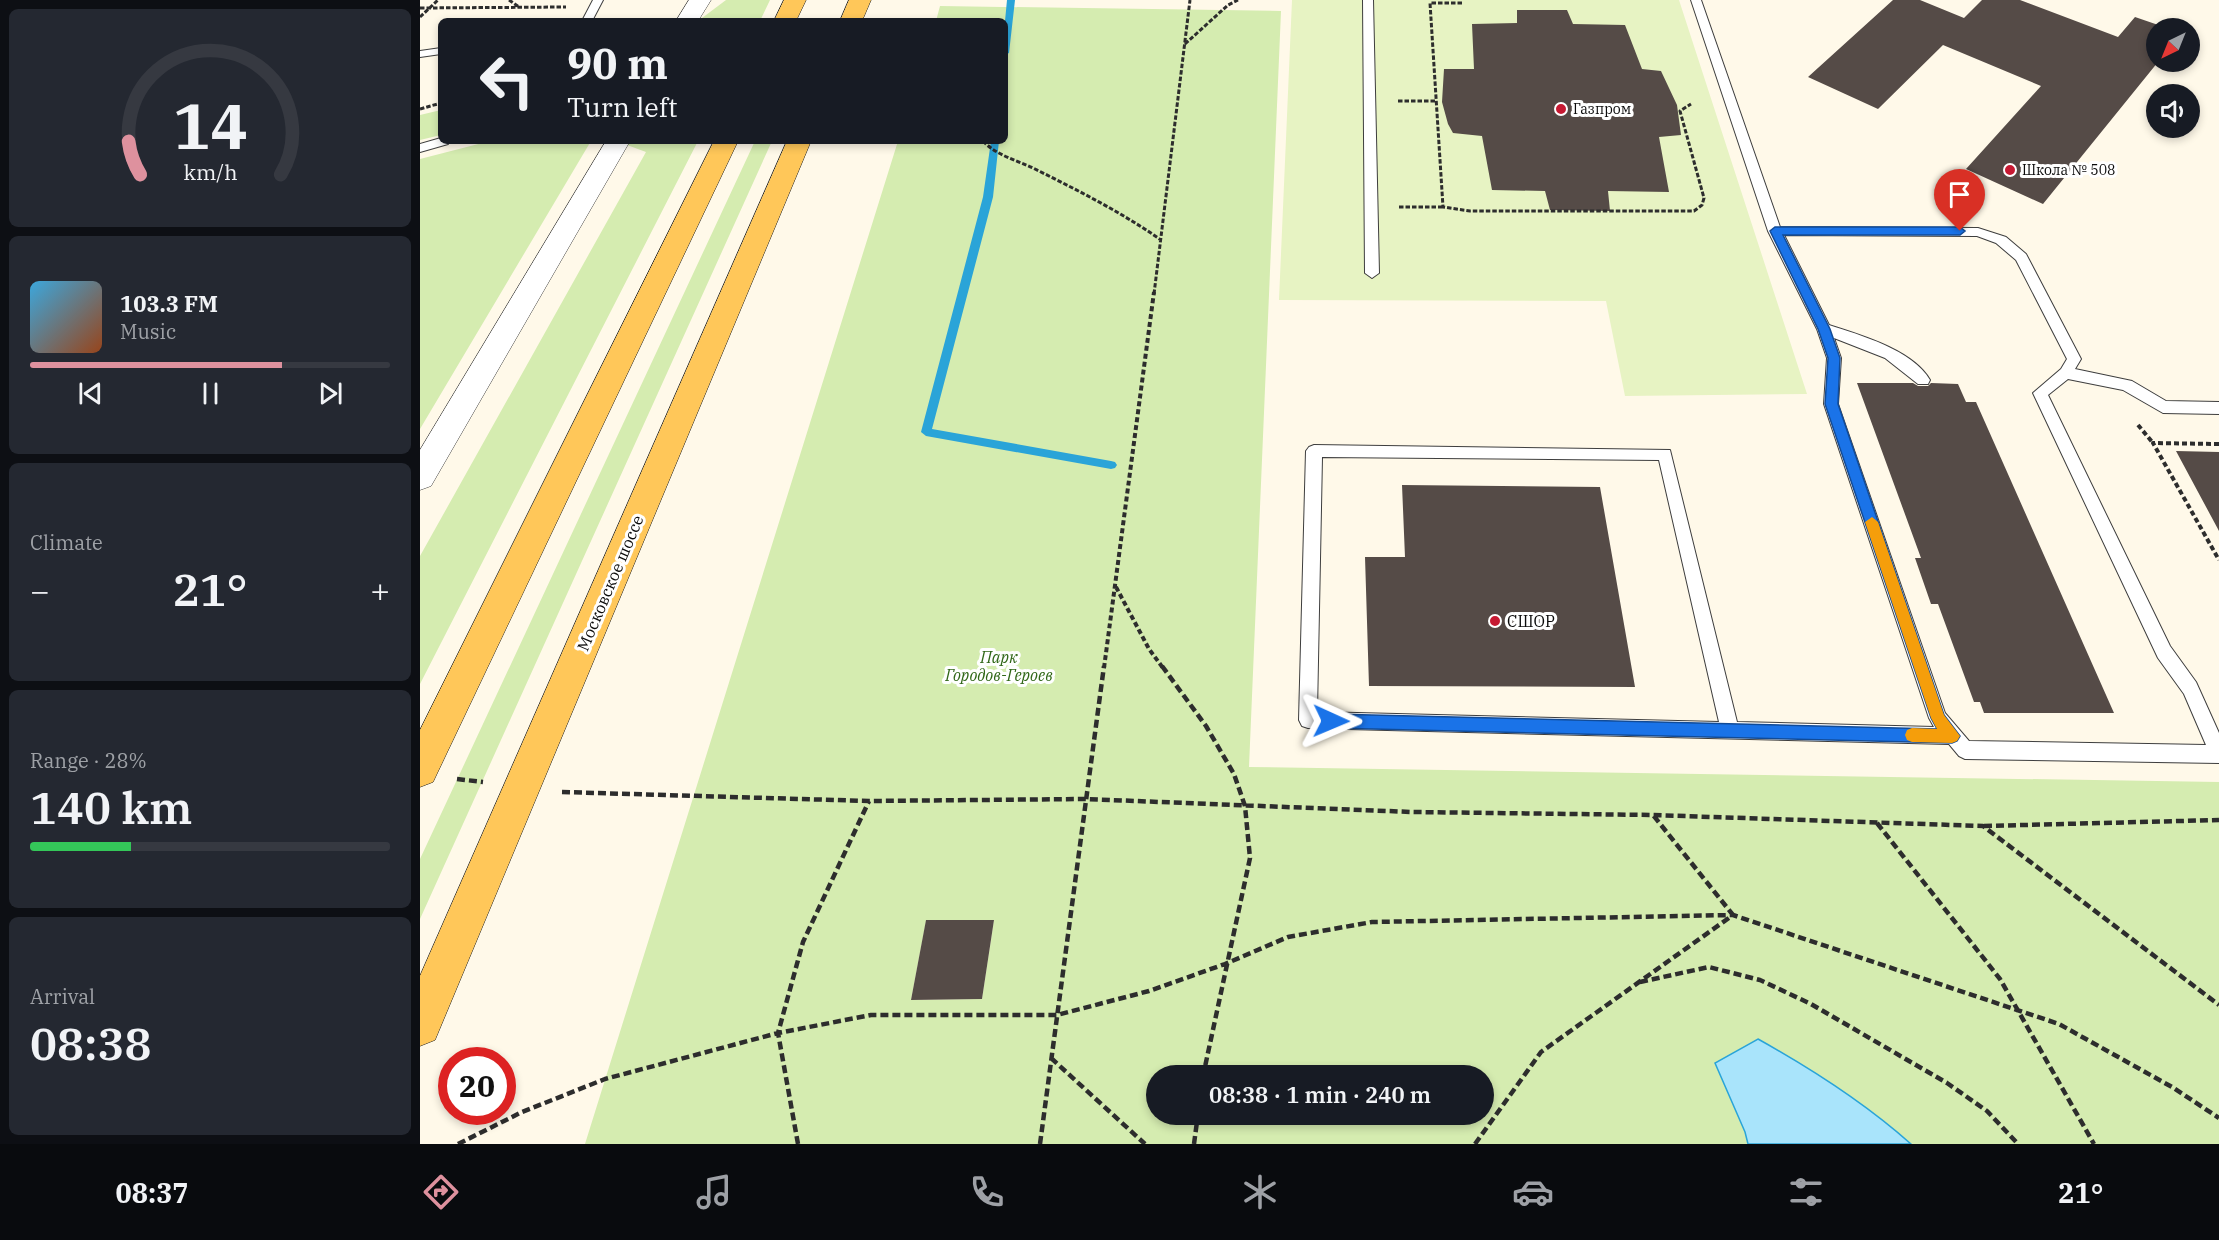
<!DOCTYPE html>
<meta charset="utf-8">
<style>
:root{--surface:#171b24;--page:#242831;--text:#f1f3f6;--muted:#9ea1a6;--line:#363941;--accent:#de919e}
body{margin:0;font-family:"IBM Plex Serif",serif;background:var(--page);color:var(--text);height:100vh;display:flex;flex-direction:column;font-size:22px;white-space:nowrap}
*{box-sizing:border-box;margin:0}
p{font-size:20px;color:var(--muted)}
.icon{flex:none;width:33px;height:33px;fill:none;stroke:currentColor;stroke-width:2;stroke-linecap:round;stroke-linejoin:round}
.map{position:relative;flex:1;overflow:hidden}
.sheet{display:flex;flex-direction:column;gap:9px;padding:9px;background:#0d0f14;width:420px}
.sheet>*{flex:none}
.hud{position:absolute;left:18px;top:18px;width:570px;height:126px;border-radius:9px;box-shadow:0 3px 9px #0003;background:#171b24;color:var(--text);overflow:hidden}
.needle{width:39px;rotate:223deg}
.tools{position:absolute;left:1726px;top:18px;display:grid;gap:12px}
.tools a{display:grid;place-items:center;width:54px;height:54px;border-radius:50%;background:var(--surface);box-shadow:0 3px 9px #0003;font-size:30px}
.speed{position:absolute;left:18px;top:1047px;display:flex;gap:12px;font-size:30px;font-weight:700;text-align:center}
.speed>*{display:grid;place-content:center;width:78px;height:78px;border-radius:50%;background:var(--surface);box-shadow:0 3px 9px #0003;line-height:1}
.speed .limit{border:9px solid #d22;background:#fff;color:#111}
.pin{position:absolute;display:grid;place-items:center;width:51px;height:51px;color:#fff;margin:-62px -26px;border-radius:50% 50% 50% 0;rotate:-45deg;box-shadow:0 0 6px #0007}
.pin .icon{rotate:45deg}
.me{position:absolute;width:66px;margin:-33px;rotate:91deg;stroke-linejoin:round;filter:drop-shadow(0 0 4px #0008)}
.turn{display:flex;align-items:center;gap:21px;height:126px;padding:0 30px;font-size:27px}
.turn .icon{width:78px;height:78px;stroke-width:2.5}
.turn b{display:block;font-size:42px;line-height:51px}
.big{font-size:45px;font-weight:600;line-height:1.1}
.sheet .card{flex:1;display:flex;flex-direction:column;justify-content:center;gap:9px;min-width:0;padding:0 21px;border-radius:9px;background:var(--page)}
.sheet .dial{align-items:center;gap:0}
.dial svg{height:156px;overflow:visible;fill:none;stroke:var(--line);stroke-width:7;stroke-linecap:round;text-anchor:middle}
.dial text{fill:var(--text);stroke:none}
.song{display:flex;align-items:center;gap:18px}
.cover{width:72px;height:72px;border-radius:9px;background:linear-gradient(135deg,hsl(200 70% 55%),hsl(20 70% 35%))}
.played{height:6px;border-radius:3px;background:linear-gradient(90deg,var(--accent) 70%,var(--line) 70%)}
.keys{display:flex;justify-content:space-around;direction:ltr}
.heat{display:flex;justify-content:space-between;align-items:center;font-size:33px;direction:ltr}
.charge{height:9px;border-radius:4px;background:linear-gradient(90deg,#34c759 28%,var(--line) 0)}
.trip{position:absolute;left:726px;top:1065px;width:348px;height:60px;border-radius:30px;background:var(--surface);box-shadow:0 3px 9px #0003;font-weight:600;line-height:60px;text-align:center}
.tabs{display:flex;height:96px;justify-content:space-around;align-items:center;background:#090b0e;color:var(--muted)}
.tabs .icon{width:42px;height:42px}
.tabs .current{color:var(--accent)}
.tabs b{font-size:27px;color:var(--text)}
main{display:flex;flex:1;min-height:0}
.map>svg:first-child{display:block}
.green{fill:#d5ecb0;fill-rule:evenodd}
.pitch{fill:#e7f3c3}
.water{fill:#a9e4fb;stroke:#2aa4d8;stroke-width:1.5}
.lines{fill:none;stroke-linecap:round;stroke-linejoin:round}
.stream{fill:#2aa4d8;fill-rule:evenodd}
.building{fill:#554b47}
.lane-casing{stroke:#3e3e3e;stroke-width:2}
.street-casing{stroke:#3e3e3e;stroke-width:1}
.primary-casing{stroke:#1c1c1c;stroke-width:1}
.path-far2{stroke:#2d2d2d;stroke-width:3;stroke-dasharray:4.5 2;stroke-linecap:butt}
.path-far1{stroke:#2d2d2d;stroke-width:4;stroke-dasharray:5 3;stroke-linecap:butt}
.path{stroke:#2d2d2d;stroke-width:4.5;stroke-dasharray:8 4;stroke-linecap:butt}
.lane{fill:#fff;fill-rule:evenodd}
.street{fill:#fff;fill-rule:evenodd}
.primary{fill:#ffc759;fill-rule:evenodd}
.route{fill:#1a73e8;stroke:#114b97;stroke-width:1.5}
.slow{fill:#f59e0b}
.poi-dot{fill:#c61932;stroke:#fff;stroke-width:2}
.labels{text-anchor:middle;stroke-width:6;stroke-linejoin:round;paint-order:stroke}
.far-poi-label{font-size:14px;fill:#0b0b0b;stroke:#fff;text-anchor:start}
.street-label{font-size:16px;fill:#0b0b0b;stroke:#fff}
.poi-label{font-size:16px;fill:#0b0b0b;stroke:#fff;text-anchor:start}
.park-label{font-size:16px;font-style:italic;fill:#306717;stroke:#fff}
</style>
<main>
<section class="sheet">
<div class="card dial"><svg viewBox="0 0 100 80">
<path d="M14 69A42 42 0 1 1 86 69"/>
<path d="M14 69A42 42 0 0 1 8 52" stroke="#de919e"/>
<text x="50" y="56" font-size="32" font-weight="700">14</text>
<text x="50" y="72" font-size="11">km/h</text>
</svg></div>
<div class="card">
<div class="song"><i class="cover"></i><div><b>103.3 FM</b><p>Music</p></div></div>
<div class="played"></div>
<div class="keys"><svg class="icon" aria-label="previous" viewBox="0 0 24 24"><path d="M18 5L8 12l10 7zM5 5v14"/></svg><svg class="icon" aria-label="pause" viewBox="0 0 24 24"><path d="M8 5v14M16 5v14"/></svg><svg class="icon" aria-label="next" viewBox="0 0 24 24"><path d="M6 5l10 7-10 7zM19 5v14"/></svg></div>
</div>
<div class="card"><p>Climate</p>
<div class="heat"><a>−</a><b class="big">21°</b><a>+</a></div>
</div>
<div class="card"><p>Range · 28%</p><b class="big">140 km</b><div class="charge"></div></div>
<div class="card"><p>Arrival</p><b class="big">08:38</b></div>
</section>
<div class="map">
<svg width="1799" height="1144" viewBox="0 0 1799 1144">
<rect width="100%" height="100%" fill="#fff9e9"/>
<path class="green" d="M306,0h44l-10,21h-62z
M520,6l341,5 -32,756 970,15v362h-1634l313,-1003h107v-120h-69zM574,920l-12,79 -71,1 15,-79zM736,1076h328v38h-328z
M21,110v25l-21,5v-25z
M70,141h101l-171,288v-270z
M210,141h68l-278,543v-128l226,-404 -19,-7z
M335,141h17l-352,778v-60z"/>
<path class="pitch" d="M872,0h387l128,394 -182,2 -19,-95 -327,-1z"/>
<path class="water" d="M1338,1039c54,30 107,64 153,105h-163l-3,-12 -30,-69z"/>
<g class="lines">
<path class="stream" d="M587,0h8l-6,53 -4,2v-34z
M571,141h8l-6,56 -61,232 179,32 4,1 2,3 -2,3 -4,1 -185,-33 -5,-4 62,-235z"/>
</g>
<path class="building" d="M1473,0h27l44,18 18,-18h38l98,37 17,-20 32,11h-10l1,34 -115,142 -77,-35 75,-83 -98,-41 -65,64 -70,-32z
M1097,10h50l6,14 52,1 17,44 19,2 16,34 4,30 -22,2 10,55 -61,-1 2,20 -60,-1 -5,-19 -53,-1 -10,-54 -29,-3 -5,-9 -6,-22 2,-33h30l-2,-45 45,-1z
M1437,383h56l5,3h10l3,-3 27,1 8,18h10l138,311h-130l-4,-11h-6l-36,-98h-7l-16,-46h6z
M1756,451l43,1v79z
M982,485l198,2 35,200 -266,-1 -4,-129h40z
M506,920h68l-12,79 -71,1z"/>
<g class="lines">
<g class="lane-casing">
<path id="lane" d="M173,0h10l-11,21h-10z
M943,0h10l6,273 -7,5 -7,-5z
M1271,0h10l79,227 198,1 28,9 20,17 55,105 -6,10 57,12 34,20 53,1v12l-56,-1 -40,-23 -55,-11 -20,16 122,251 26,36 23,51v30l-254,-4 -6,-3 -10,-12 -641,-16 -6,-2 -3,-6 7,-269 3,-4 5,-2 356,5 67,272 197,5 -5,-9 -105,-314 3,-46 -10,-29 -49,-98zM1364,235l193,1 19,7 20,17 51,99 -6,10 -28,24 125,265 26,36 22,51 -237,-4 -24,-28 -107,-309 3,-46 -7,-20 51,20 33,26h10l2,-4c-17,-30 -70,-45 -101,-55zM902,457l337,3 60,262 -402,-10z
M21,48v6l-21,3v-6z
M21,138v3h9l-2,3 -28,8v-8z"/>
</g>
<g class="street-casing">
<path id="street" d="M269,0h22l-13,21h-22z
M186,141h24l-199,345 -11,4v-40z"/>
</g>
<g class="primary-casing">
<path id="primary" d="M364,0h22l-10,21h-22z
M429,0h22l-9,21h-22z
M294,141h24l-305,641 -13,5v-57z
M367,141h24l-376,899 -15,6v-70z"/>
</g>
<path class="path-far2" d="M89,0l10,7
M1042,3h-32l13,204 27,4h224l8,-6 2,-7 -24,-87 11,-7
M0,8l146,-1
M0,17l18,-17
M765,44l43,-39 10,-5
M978,101h37
M0,109l21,-6
M563,141c14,15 34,19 52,28 44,22 86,43 126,71
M979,207h44
M734,294l36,-294"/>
<path class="path-far1" d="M1718,425l15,18
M1799,444l-66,-1 66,117
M696,587l33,62 14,19
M684,668l50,-376"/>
<path class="path" d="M742,666l44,60 28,48 11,32 5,52 -47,218
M37,779l26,3
M142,792l307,9 216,-2 327,13 240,3 331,11 236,179
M1457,823l123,156 94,165
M1564,826l235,-6
M1220,982l69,-15 51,13 51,24 136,79 40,28 31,33
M631,1058l94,86
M38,1144l64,-32 83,-33 173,-46 93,-18h186l92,-24 76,-27 63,-27 84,-15 361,-7 326,109 113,63 47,31
M378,1144l-20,-111 25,-91 66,-141
M620,1144l64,-478
M774,1144l4,-30
M1055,1144l66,-92 192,-137 -80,-100"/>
<use href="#lane" class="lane"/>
<use href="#street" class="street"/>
<use href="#primary" class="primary"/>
</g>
<path class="route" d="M1355,227h185l5,4 -5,4h-177l47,94 10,29 -2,46 106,311 16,21 -3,5 -5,2 -621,-15 -5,-2 -2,-5 2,-5 5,-2 606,15 -6,-11 -106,-314 3,-46 -10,-29 -48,-98z"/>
<path class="slow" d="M1452,517l6,5 66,193 16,21 -3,5 -5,2 -40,-1 -5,-2 -2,-5 2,-5 5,-2 25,1 -6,-11 -66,-196z"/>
<g class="poi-dot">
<circle cx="1141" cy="109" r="6"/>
<circle cx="1590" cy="170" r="6"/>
<circle cx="1075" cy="621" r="6"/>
</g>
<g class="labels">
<g class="far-poi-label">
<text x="1153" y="114">Газпром</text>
<text x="1602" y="175">Школа № 508</text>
</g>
<g class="street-label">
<text transform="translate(190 583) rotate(-67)" y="6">Московское шоссе</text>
</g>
<g class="poi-label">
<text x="1087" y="627">СШОР</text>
</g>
<g class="park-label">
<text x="579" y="663">Парк<tspan x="579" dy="18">Городов-Героев</tspan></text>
</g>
</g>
</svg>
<div class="tools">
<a><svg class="needle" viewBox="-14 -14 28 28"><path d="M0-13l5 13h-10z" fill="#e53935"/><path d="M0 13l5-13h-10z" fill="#9ea1a6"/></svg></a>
<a><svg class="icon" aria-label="sound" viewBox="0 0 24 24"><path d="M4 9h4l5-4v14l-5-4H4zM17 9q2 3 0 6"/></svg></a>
</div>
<div class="speed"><div class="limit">20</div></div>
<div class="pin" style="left:1540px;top:231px;background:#d93025"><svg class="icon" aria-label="arrive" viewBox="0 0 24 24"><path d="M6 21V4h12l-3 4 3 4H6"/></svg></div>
<svg class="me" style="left:911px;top:721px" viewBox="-20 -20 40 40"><path d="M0-17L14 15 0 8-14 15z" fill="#1a73e8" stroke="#fff" stroke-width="4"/></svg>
<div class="trip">08:38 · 1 min · 240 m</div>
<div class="hud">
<div class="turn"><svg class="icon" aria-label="left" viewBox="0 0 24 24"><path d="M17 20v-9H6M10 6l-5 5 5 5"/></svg><div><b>90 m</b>Turn left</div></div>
</div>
</div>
</main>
<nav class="tabs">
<b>08:37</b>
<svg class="icon current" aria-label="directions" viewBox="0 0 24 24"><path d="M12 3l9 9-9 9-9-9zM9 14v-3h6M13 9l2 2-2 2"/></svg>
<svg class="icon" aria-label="music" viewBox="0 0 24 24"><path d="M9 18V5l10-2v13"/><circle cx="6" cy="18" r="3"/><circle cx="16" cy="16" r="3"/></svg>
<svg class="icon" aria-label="phone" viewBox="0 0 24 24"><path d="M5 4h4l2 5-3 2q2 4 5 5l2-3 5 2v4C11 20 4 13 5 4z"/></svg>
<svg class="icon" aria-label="climate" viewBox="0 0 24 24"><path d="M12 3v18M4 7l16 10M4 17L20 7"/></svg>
<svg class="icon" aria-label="car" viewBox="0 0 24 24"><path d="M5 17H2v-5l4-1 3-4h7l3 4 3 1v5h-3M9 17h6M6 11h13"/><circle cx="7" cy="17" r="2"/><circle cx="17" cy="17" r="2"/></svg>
<svg class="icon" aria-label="filters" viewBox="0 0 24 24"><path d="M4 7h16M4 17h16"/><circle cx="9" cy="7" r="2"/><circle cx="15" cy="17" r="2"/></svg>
<b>21°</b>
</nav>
